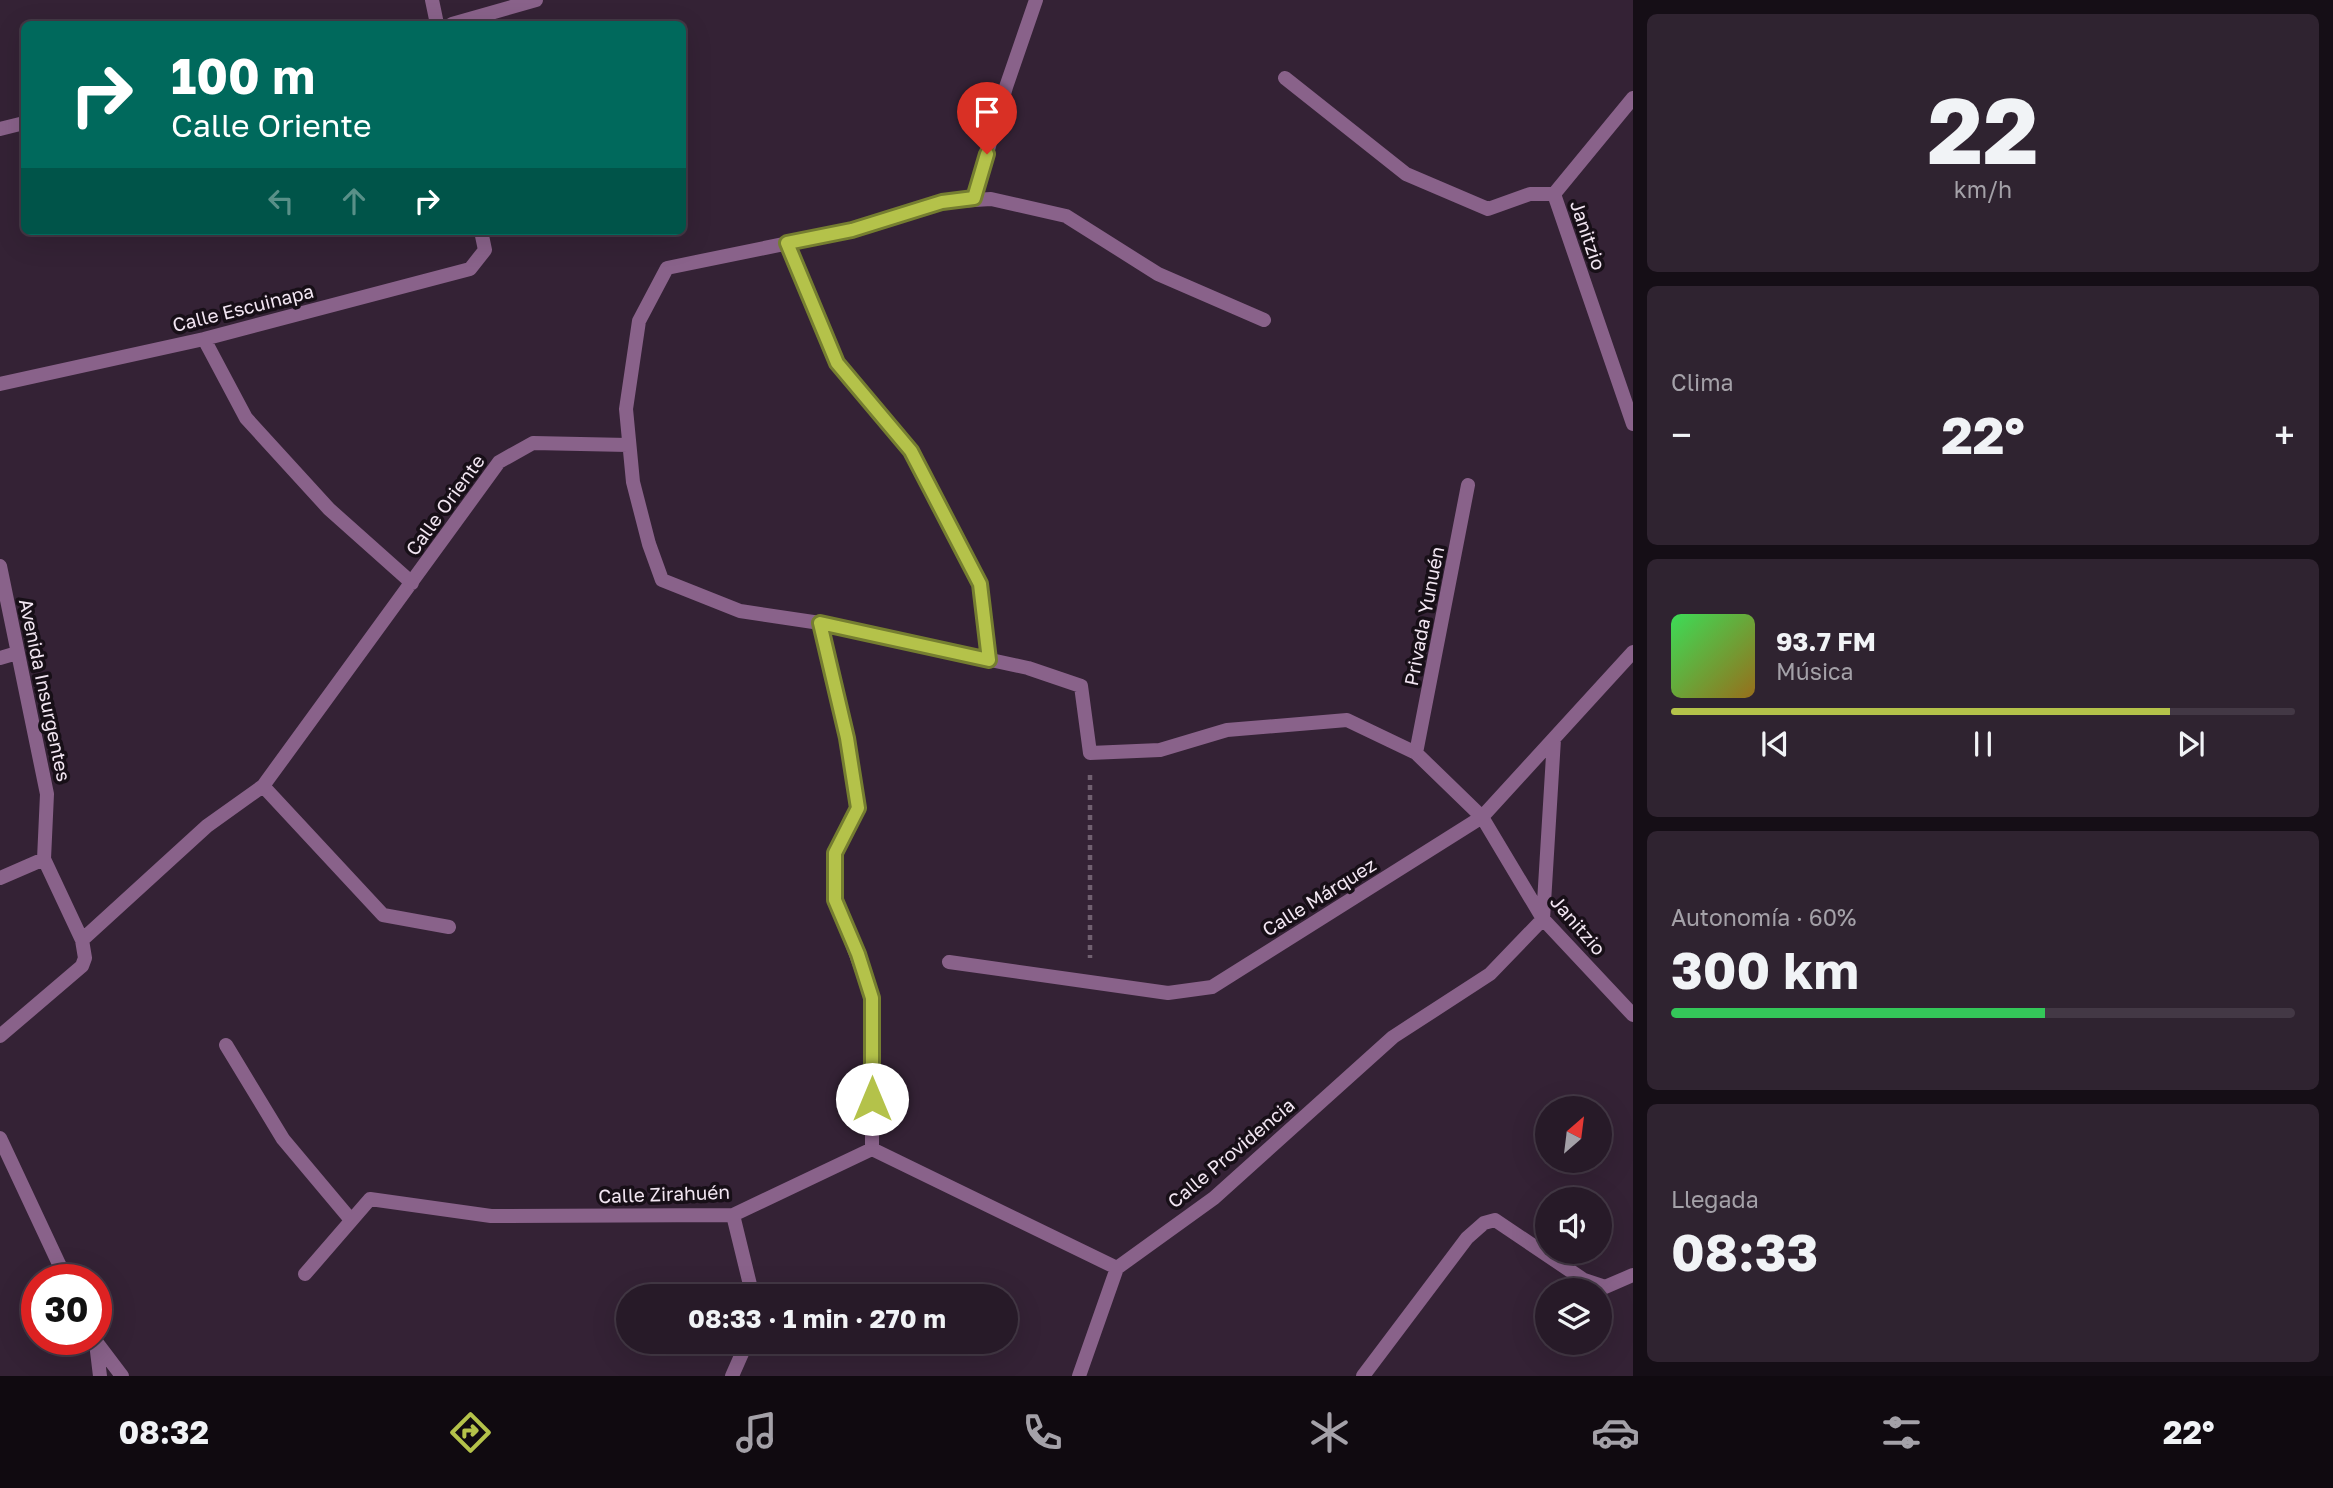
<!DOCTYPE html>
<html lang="es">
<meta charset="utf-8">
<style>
:root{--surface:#271a28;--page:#2f2330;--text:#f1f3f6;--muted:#a4a1a8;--line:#433845;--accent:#b4c24a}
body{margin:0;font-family:"Golos Text",sans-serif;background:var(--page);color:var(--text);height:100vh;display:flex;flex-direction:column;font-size:26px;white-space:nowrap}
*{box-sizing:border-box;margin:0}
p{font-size:23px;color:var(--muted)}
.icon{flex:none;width:38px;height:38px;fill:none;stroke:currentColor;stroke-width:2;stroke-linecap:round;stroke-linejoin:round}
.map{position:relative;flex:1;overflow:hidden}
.sheet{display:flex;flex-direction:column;gap:14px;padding:14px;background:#150e16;width:700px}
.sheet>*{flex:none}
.top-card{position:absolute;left:21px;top:21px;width:665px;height:214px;border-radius:10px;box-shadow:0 7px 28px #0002,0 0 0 2px var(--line);background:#00695c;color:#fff;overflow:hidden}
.needle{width:46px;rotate:28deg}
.controls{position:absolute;left:1535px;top:1096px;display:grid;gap:14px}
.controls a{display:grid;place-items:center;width:77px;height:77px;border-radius:50%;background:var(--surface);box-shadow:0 7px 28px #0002,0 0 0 2px var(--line);font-size:35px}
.speed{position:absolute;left:21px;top:1264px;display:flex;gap:14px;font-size:35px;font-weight:700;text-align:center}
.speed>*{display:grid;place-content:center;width:91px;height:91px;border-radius:50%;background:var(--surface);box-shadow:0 7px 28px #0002,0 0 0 2px var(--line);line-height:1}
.speed .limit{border:10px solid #d22;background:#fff;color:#111}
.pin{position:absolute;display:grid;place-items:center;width:60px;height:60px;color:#fff;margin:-72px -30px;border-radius:50% 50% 50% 0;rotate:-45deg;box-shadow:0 0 7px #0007}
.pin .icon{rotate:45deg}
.me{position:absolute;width:77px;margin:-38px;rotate:0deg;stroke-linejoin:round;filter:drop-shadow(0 0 5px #0008)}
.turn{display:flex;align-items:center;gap:24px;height:147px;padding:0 35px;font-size:32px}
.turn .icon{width:91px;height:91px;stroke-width:2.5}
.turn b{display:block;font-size:49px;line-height:60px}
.lanes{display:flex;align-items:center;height:66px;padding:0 35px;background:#0003;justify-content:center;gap:35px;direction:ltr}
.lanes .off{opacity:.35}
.big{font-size:52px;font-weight:700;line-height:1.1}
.sheet .card{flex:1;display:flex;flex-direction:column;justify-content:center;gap:10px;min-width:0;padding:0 24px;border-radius:10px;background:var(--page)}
.sheet .dial{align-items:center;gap:0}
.dial b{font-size:91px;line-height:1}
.song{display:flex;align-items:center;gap:21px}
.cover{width:84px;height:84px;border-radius:10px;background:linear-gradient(135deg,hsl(130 70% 55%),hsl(40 70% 35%))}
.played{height:7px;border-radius:4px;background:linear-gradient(90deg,var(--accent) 80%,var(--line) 80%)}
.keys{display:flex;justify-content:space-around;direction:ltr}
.heat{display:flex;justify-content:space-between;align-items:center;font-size:38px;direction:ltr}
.charge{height:10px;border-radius:5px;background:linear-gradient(90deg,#34c759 60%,var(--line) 0)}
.trip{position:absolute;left:616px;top:1284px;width:402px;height:70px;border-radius:35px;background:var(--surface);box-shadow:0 7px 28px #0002,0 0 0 2px var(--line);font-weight:700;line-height:70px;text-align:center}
.dock{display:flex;height:112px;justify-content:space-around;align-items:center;background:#100a10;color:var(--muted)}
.dock .icon{width:49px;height:49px}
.dock .on{color:var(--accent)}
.dock b{font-size:32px;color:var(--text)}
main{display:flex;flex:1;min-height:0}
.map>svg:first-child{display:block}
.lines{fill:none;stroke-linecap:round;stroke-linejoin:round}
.path{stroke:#706070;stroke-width:4.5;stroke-dasharray:5 5;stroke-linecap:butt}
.minor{stroke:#89628a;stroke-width:14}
.route-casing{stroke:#757e30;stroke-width:18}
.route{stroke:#b4c24a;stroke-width:12}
.labels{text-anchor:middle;stroke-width:7;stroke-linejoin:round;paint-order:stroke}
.street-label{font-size:19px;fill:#f2e6f2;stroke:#170f17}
</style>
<main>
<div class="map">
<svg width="1633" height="1376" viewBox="0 0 1633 1376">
<rect width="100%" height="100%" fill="#342235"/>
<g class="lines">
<path class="path" d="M1090,775v183"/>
<path class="minor" d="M432,0l5,24
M452,24l84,-24
M1285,78l121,96 82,35 42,-15h24
M0,129l24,-6
M1554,194l79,230
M1554,194l79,-96
M974,198l32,-111 30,-87
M787,243l50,120 74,88 69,133 8,76
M1264,320l-106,-46 -92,-58 -75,-17 -49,3 -90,28 -185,38 -28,53 -13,88 7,73 16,62 13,36 78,31 80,12 208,45 53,18 9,67 70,-3 67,-20 120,-10 69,33 66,64 61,102 90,96
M204,339l42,79 83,91 83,74
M0,384l204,-45 266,-70 15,-19 -4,-19
M0,566l47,228 -3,65 38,81 3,18 -3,8 -82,70
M820,623l27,115 11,70 -23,45 1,47 36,98v151
M0,658l17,-5
M1416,753l52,-268
M263,786l120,129 66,12
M0,878l44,-19
M82,940l125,-114 56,-40 236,-324 34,-19 95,2
M949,962l219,31 44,-6 270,-170 151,-165
M226,1045l57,94 68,81
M0,1138l66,141
M872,1149l245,119
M733,1215l20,82
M1117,1268l97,-70 179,-161 97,-63 53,-55 11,-180
M305,1274l65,-75 121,17 242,-1 139,-66
M94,1339l28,37
M96,1343l4,33
M732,1376l15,-34
M1079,1376l38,-108
M1363,1376l104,-138 17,-15 11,-3 89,60 21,7 28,-12"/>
</g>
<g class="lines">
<g class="route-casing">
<path id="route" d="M872,1099v-101l-14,-44 -23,-54v-47l23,-45 -11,-70 -27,-115 169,37 -9,-76 -69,-133 -74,-88 -50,-120 65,-13 90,-28 32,-4 13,-44"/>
</g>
<use href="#route" class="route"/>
</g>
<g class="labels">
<g class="street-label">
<text transform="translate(1588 235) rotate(71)" y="7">Janitzio</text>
<text transform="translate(243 308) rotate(-14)" y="7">Calle Escuinapa</text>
<text transform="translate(445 505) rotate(-54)" y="7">Calle Oriente</text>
<text transform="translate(1424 616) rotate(-79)" y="7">Privada Yunuén</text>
<text transform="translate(45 690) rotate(78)" y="7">Avenida Insurgentes</text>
<text transform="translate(1319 897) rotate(-32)" y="7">Calle Márquez</text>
<text transform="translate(1578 925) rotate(49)" y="7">Janitzio</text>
<text transform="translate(1231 1153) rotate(-40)" y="7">Calle Providencia</text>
<text transform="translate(664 1194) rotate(-2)" y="7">Calle Zirahuén</text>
</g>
</g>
</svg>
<div class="controls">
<a><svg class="needle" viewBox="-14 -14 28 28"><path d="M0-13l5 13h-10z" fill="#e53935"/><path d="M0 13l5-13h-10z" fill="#a4a1a8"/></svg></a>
<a><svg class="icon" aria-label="sound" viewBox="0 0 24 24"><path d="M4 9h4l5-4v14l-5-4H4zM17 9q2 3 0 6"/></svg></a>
<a><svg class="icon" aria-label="layers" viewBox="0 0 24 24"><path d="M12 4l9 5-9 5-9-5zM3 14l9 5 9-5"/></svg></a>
</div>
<div class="speed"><div class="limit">30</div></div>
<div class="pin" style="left:987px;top:154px;background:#d93025"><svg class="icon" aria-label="arrive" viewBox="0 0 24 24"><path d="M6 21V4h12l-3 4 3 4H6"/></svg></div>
<svg class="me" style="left:872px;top:1099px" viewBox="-20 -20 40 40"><circle r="19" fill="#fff"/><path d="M0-13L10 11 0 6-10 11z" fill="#b4c24a"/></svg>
<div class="trip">08:33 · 1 min · 270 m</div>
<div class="top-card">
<div class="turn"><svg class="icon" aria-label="right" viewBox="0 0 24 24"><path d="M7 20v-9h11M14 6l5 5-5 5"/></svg><div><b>100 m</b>Calle Oriente</div></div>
<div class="lanes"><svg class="icon off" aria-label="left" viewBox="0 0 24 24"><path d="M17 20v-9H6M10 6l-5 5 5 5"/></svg><svg class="icon off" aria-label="ahead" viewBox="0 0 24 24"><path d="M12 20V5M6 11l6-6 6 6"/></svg><svg class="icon" aria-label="right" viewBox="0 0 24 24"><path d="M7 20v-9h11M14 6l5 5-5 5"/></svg></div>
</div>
</div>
<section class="sheet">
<div class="card dial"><b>22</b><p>km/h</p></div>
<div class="card"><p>Clima</p>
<div class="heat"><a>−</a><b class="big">22°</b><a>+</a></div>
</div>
<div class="card">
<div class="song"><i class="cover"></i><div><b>93.7 FM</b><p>Música</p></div></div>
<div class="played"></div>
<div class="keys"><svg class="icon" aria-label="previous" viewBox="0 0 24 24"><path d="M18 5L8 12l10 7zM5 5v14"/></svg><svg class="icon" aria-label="pause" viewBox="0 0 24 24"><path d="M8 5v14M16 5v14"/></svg><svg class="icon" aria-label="next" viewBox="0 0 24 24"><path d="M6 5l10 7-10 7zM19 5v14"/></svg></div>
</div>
<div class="card"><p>Autonomía · 60%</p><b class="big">300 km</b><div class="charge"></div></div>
<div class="card"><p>Llegada</p><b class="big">08:33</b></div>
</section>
</main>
<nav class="dock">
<b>08:32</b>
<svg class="icon on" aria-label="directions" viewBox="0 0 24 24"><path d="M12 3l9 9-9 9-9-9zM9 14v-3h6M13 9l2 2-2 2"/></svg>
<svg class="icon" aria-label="music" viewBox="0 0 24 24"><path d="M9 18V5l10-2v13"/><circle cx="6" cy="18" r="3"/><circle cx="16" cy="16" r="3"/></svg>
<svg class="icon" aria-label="phone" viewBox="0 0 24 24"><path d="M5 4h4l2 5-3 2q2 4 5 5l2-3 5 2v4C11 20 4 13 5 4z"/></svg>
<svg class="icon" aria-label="climate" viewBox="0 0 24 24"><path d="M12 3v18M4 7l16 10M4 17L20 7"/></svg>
<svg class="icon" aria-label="car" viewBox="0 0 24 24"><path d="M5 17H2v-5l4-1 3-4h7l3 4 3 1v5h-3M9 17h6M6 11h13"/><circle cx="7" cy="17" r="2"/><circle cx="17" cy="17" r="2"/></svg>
<svg class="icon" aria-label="filters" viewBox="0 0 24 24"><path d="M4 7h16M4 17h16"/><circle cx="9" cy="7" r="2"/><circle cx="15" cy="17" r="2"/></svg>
<b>22°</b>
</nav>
